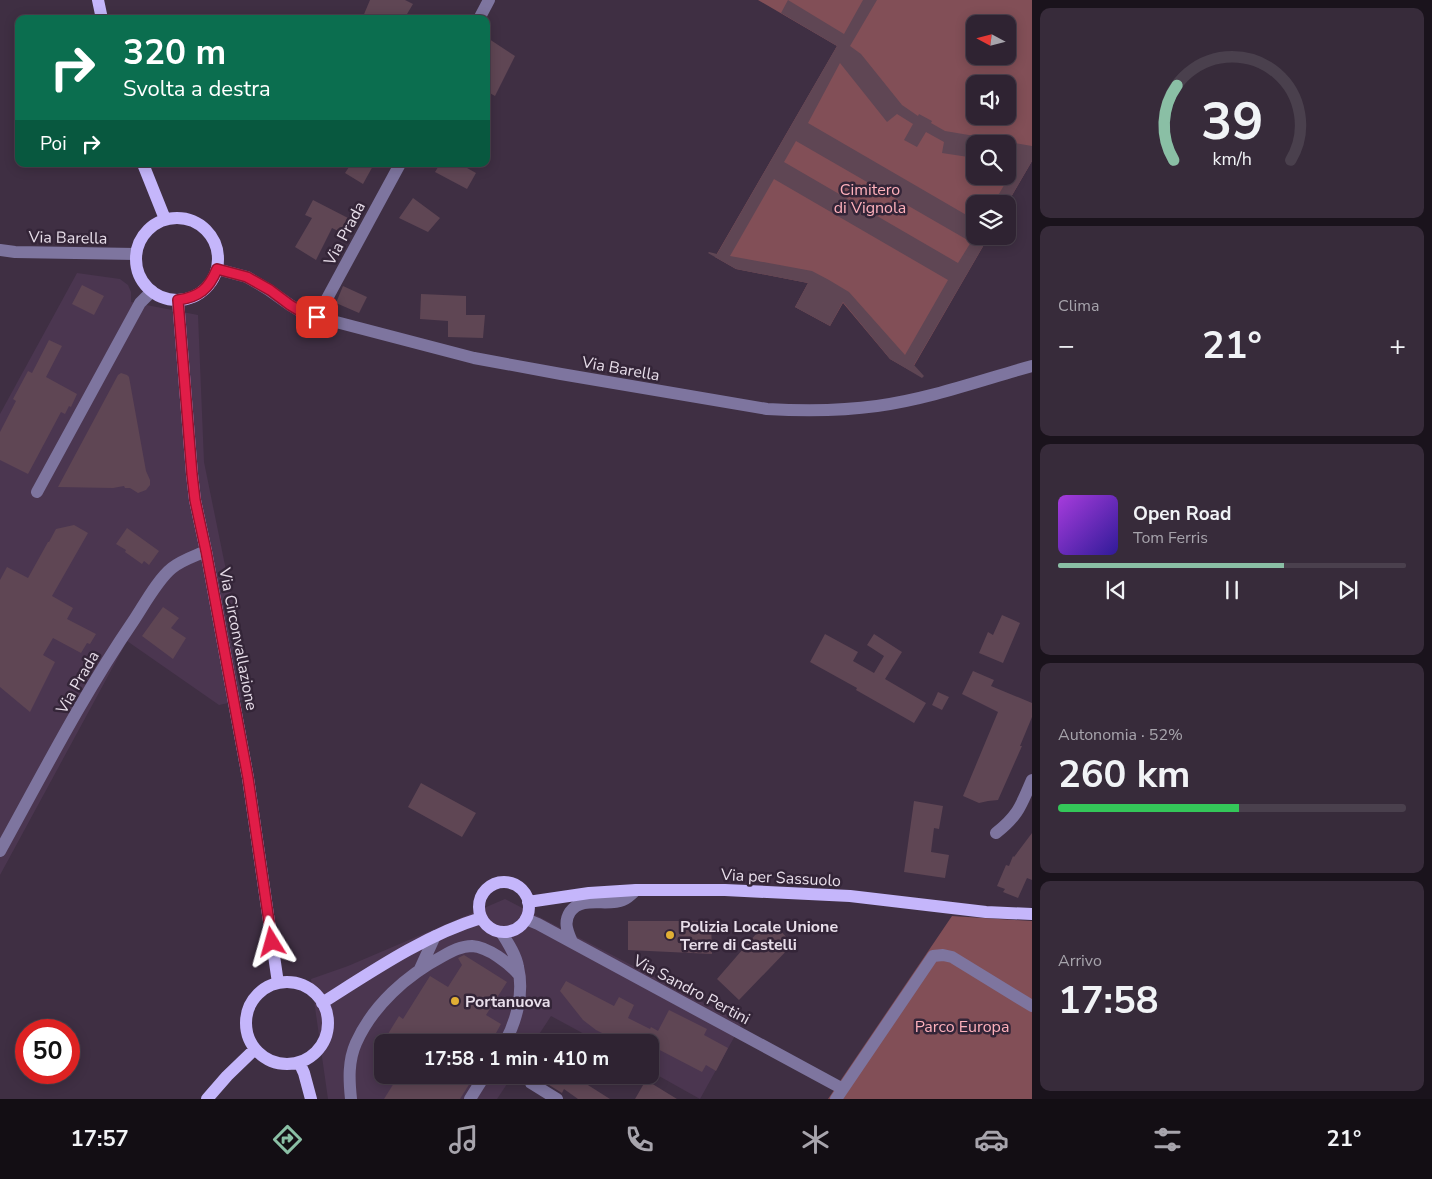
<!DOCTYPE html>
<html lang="it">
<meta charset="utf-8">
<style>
:root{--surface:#2f2332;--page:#372b3a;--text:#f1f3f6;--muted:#a7a4ac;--line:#4a404d;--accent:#8abfa5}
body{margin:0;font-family:"Nunito Sans",sans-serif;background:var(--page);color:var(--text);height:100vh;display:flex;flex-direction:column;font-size:19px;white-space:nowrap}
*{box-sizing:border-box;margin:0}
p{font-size:16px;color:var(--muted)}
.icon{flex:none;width:28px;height:28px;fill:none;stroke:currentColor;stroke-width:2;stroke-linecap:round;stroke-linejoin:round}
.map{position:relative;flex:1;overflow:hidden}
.drawer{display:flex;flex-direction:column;gap:8px;padding:8px;background:#1a131c;width:400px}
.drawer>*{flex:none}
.hud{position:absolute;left:15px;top:15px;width:475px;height:152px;border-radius:10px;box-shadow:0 2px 12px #0003,0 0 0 1px var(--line);background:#0b6e4f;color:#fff;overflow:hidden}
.needle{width:32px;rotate:277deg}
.tools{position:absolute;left:966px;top:15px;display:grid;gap:10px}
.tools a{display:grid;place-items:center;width:50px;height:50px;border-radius:10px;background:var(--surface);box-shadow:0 2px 12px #0003,0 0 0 1px var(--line);font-size:25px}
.speed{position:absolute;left:15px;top:1019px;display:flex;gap:10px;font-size:25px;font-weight:700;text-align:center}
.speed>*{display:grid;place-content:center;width:65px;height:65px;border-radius:50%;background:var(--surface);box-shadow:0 2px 12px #0003,0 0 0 1px var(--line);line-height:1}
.speed .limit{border:8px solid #d22;background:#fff;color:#111}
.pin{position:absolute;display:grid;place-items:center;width:42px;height:42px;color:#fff;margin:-21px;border-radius:10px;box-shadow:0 2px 8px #0006}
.me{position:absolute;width:55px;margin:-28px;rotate:352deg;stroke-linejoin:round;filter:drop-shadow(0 0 4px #0008)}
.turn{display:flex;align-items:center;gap:18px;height:105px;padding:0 25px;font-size:22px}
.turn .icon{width:65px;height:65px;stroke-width:2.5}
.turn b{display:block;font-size:35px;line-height:42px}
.then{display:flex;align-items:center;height:48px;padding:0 25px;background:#0003;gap:10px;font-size:19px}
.big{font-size:38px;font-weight:700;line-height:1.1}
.drawer .widget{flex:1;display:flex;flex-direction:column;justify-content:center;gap:8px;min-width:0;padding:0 18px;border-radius:10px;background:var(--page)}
.drawer .dial{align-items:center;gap:0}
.dial svg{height:130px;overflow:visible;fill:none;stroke:var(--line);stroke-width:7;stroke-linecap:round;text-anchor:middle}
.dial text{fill:var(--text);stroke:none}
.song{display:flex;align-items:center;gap:15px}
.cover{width:60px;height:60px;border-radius:8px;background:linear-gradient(135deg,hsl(280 70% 55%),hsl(250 70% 35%))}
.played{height:5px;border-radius:2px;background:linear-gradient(90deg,var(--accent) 65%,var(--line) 65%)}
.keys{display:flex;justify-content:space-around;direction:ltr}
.heat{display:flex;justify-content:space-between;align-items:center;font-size:28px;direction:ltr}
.charge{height:8px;border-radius:4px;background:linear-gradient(90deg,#34c759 52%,var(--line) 0)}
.trip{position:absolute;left:374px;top:1034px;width:285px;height:50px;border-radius:10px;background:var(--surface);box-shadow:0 2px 12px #0003,0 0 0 1px var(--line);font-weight:700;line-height:50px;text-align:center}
.tabs{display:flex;height:80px;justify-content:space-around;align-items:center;background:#130e14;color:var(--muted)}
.tabs .icon{width:35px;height:35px}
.tabs .active{color:var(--accent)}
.tabs b{font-size:22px;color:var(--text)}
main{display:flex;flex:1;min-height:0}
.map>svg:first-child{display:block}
.built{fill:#4b3650}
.green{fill:#824f57;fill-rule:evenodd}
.building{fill:#5f4654;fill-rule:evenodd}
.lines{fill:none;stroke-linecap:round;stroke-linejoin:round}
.minor{stroke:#7e759f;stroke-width:12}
.major{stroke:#c5b6fb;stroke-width:12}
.route-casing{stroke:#92132f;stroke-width:12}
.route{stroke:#e11d48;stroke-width:9}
.poi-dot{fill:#e1af34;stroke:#342538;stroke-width:2}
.labels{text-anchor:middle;stroke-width:5;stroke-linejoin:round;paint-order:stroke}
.park-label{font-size:16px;fill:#feb1bc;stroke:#342538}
.street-label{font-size:16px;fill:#e8deea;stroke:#342538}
.poi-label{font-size:16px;font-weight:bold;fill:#e8deea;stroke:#342538;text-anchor:start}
</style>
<main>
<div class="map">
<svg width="1032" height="1099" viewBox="0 0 1032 1099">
<rect width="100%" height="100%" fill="#3f2f43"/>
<path class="built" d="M77,273l43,6 8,6 3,7v10l67,13 6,147 48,236 -33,7 -92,-64 -127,234v-461z
M505,899l237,124 -42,76 -50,-28v-29h-51l-48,-26 -17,26h-152v33h131l-16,24h-169l-17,-120 37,-13z"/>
<path class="green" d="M758,0h274v161l-25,43h-32v32h14l-78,135 -21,-12 -47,-56 -13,23 -35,-19 13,-24 -72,-14 -21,-12 122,-211zM975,24h33v32h-33zM975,84h33v32h-33zM975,144h33v32h-33z
M952,916l80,5v178h-204z"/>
<path class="building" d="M370,0h35l8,4 -9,15h-42z
M788,0l56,34 19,-34h14l-27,46 11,8 41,51 16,11 1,-2 13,7 -1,2 14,8 30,5v22l-33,-5 2,-11 -18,-10 -9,15 -13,-7 9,-16 -16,-10 -10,8 -47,-59 -32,60 167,97v16h14l-75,129 10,11 -2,2 -32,-19 -47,-57 -13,24 -35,-19 13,-24 -72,-14 -28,-16 1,-1 8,2 120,-208 -56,-33zM796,141l175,101 -13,21 -174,-101zM774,179l174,101 -43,75 -56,-63 -20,-12 -17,-9 -82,-15z
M486,37l29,19 -20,40 -9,-5z
M1008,142l24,4v15l-25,43h-14l23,-39 -8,-1z
M351,164h23l-11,20 -18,-11z
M440,164h20l16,9 -9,16 -32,-17z
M413,198l27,20 -12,14 -29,-14z
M313,200l35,18 -6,15 -10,-5 -16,32 -21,-13 17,-29 -7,-3z
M82,285l22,11 -10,19 -22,-11z
M343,286l24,11 -8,16 -23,-10z
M421,294l45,2v19h19l-2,23 -35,-1v-16l-28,-2z
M49,340l13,6 -16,31 31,17 -6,13 -2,-1 -4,8 -4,-2 -33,62 -28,-14v-28l16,-31 -3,-2 15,-28 4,2z
M121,373l6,2 2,2 17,94 4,9v5l-4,5 -8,3 -8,-5h-5l-1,-2 -11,2 -55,-1 60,-112z
M74,525l14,8 -36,63 21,12 -6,11 29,15 -6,10 -3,-1 -6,10 -28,-15 -10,17 12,7 -25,50 -30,-25v-107l7,-13 21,11 20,-36h1l7,-13z
M127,528l32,23 -10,14 -5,-4 -2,3 -17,-12 1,-2 -10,-6z
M163,607l16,11 -8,10 15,10 -13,21 -31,-23z
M1002,615l18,8 -17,40 -24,-10 9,-21 5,3z
M825,634l33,18 -5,9 21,12 10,-17 -17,-11 7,-11 28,18 -17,27 41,24 -12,20 -58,-33 1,-2 -47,-26z
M973,671l21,9 -3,6 41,17v14l-12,29h2l-24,54 -10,1 -9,2 -16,-7 35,-84 -36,-18z
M938,692l11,5 -7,13 -10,-5z
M421,783l55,30 -14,24 -54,-30z
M914,801l29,5 -4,23 -5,-1 -3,24 18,3 -4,23 -41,-6z
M1032,833v47l-5,-2 -9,20 -15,-6 2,-3 -8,-3 9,-21 3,1 4,-10 1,1z
M769,919l24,25 -54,56 -22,-21z
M628,921h83l1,33 -84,-4z
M464,955l43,27 -21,33 15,9 -10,18h-108l16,-26 4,3 27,-43 18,11 14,-22 -4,-7z
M566,981l48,25 5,-9 15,8 -6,13 22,11 1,-2 7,4 11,-21 38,19 -3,6 24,13 -12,23 -10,-6 -4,7 -52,-27v-3h-30l-24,-12 -13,-10 -23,-29z
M399,1075h76l-15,24h-76z
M533,1075h51l-4,5 30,19h-32l-14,-10 -2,4z
M646,1080l31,19h-42z"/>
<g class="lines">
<path class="minor" d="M479,19l10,-19
M0,250l15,2 121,2
M217,269l30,8 22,13 21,15 10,6 17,6 157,41 87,16 206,35c37,2 74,2 110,-3 52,-7 105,-26 155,-40
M317,317l83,-153
M37,492l103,-189 12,-12
M996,833c23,-18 25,-28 36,-53
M0,851c43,-78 84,-158 134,-231 10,-15 24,-41 38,-52 10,-8 23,-12 34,-17
M526,919l12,5 305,165
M501,932c7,11 15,23 17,35 6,25 -1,53 -13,75
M572,942c-4,-10 -9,-19 -2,-30 12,-17 37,-5 53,-12 5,-2 9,-6 13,-10
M420,969l15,-33
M531,1083l26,16
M351,1099c-2,-19 -3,-38 5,-56 17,-38 51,-68 87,-87 9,-5 18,-10 29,-10 16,1 37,17 47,29
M470,1099l15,-24
M836,1099l97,-143 10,-1 9,2 80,49"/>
<path class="major" d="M98,0l4,19
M143,164l22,55
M136 259a41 41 0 1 1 82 0a41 41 0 1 1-82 0Z
M178,300l14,174 3,26 11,51 42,227 30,205
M479 907a25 25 0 1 1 50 0a25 25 0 1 1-50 0Z
M528,902l61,-9 47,-3h89l125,6 136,16 46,2
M246 1023a41 41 0 1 1 82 0a41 41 0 1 1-82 0Z
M322,1003c49,-31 103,-68 159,-85
M299,1062l5,11 7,26
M207,1099l20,-23 28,-27"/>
</g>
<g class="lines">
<g class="route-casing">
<path id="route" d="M272,942l-24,-164 -42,-227 -11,-51 -3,-26 -14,-174c21,-3 31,-11 39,-31l30,8 23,13 20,15 10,6 17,6"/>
</g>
<use href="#route" class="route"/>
</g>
<g class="poi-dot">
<circle cx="670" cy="935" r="5"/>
<circle cx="455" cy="1001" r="5"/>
</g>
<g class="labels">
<g class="park-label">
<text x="870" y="195">Cimitero<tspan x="870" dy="18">di Vignola</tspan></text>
<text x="962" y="1032">Parco Europa</text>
</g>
<g class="street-label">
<text transform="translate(344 233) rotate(-62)" y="6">Via Prada</text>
<text transform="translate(68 237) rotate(1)" y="6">Via Barella</text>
<text transform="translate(621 368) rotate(10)" y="6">Via Barella</text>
<text transform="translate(239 639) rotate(79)" y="6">Via Circonvallazione</text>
<text transform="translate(77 682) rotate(-60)" y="6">Via Prada</text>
<text transform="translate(781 877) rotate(3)" y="6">Via per Sassuolo</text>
<text transform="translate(692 989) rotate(28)" y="6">Via Sandro Pertini</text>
</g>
<g class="poi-label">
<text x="680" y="932">Polizia Locale Unione<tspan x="680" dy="18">Terre di Castelli</tspan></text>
<text x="465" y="1007">Portanuova</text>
</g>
</g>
</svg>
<div class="tools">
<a><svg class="needle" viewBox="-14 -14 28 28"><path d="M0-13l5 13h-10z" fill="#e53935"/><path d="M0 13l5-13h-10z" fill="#a7a4ac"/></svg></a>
<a><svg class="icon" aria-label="sound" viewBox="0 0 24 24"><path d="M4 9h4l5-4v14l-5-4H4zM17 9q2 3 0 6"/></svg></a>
<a><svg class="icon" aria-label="search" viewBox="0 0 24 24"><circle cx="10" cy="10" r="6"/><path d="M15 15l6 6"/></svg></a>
<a><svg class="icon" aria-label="layers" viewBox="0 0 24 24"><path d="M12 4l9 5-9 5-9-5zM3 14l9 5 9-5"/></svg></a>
</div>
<div class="speed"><div class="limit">50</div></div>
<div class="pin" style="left:317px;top:317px;background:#d93025"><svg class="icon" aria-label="arrive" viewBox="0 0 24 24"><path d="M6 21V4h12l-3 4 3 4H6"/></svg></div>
<svg class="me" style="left:272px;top:942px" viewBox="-20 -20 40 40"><path d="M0-17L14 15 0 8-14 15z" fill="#e11d48" stroke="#fff" stroke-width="4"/></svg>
<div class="trip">17:58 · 1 min · 410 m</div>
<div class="hud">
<div class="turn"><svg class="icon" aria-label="right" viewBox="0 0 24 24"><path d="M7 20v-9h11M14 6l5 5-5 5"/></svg><div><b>320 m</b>Svolta a destra</div></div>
<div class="then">Poi<svg class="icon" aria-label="right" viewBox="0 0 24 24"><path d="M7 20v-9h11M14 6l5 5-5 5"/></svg></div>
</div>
</div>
<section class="drawer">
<div class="widget dial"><svg viewBox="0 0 100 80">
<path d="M14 69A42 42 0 1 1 86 69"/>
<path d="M14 69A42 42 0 0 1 16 23" stroke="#8abfa5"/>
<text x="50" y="56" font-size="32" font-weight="700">39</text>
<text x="50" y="72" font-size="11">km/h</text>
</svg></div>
<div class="widget"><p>Clima</p>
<div class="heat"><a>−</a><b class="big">21°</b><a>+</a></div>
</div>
<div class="widget">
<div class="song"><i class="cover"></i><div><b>Open Road</b><p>Tom Ferris</p></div></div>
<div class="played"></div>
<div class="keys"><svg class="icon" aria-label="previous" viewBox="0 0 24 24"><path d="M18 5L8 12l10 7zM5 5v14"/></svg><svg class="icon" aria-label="pause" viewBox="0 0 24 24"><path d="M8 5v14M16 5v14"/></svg><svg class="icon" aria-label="next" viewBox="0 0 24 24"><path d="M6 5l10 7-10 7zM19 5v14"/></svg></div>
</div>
<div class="widget"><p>Autonomia · 52%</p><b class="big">260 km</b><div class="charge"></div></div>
<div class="widget"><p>Arrivo</p><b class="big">17:58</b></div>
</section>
</main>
<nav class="tabs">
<b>17:57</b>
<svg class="icon active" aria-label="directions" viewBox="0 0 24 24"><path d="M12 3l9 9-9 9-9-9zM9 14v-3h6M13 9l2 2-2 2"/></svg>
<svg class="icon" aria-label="music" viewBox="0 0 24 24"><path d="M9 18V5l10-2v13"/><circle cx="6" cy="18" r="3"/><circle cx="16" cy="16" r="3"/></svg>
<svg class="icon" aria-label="phone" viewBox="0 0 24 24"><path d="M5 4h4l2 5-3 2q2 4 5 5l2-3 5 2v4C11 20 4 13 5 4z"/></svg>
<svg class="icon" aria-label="climate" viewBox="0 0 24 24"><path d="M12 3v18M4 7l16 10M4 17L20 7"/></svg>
<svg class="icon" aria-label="car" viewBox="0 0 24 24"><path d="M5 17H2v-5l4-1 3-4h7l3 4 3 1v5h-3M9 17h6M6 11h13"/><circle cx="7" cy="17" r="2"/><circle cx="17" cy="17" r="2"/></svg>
<svg class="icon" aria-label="filters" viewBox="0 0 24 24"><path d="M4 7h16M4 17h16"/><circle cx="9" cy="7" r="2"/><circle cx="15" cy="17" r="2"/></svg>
<b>21°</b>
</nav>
